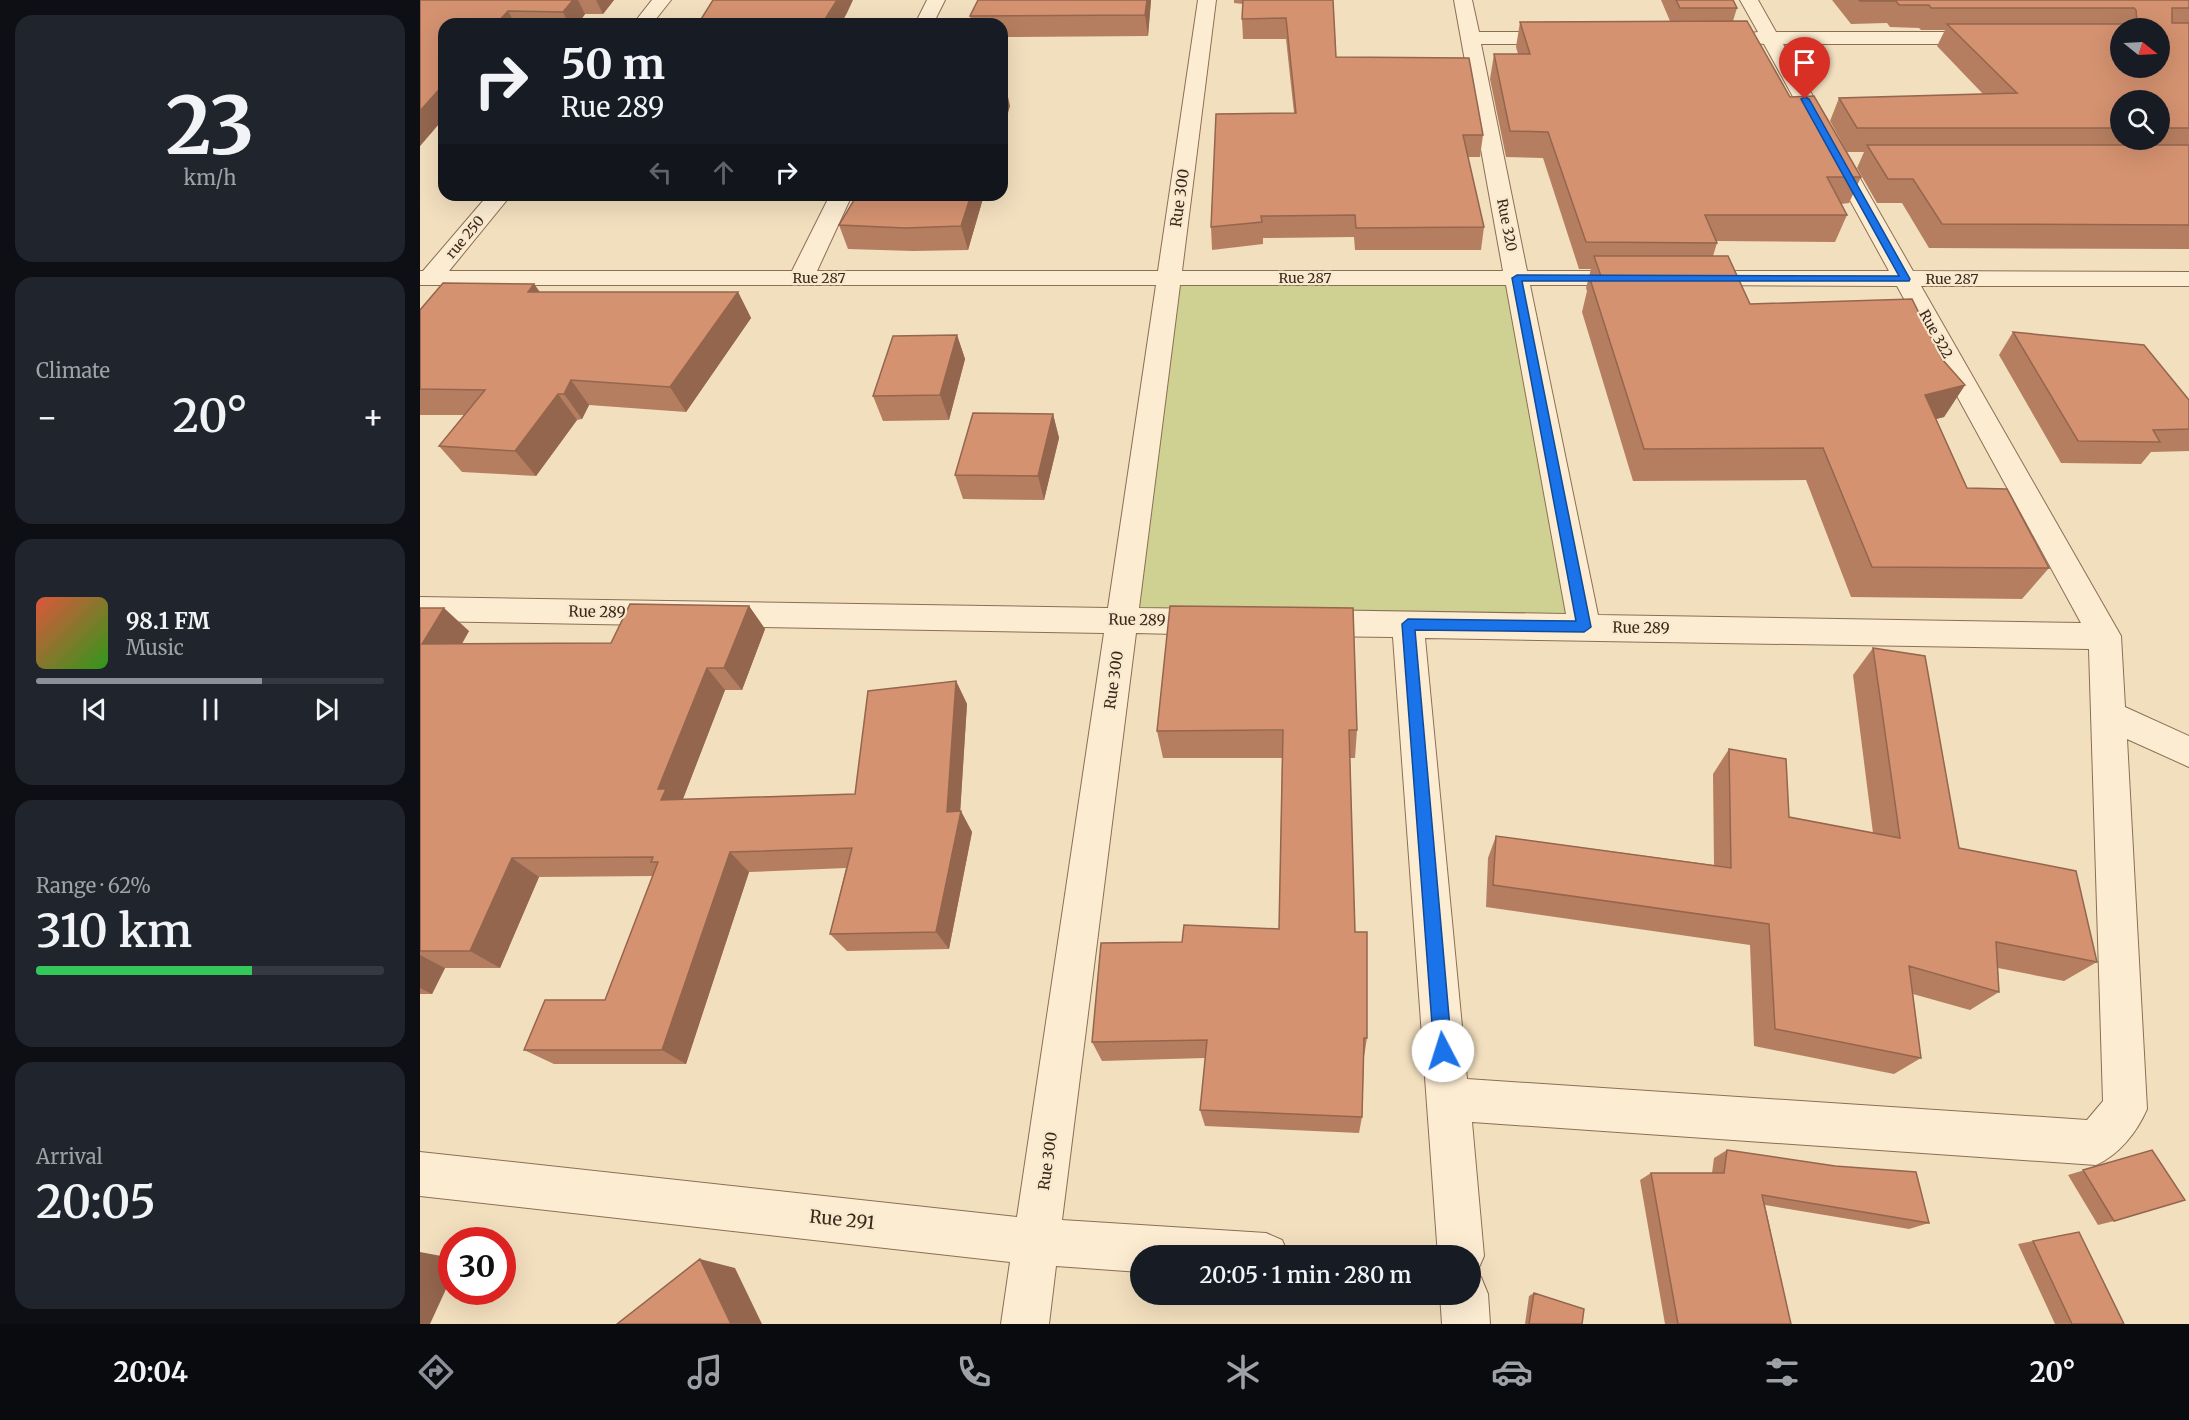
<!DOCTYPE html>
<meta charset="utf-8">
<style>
:root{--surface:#171b24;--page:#20242c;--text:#f1f3f6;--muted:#9ea1a6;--line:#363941;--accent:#8c9099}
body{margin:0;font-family:Merriweather,serif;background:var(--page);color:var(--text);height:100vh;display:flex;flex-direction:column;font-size:22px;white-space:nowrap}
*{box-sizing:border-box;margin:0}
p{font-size:20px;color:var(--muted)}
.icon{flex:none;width:33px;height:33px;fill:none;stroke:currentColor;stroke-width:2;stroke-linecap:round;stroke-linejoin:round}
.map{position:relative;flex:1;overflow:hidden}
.sheet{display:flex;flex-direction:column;gap:15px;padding:15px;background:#0d0f14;width:420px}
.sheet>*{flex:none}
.banner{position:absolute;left:18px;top:18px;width:570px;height:183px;border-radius:18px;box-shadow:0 6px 24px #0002;background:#171b24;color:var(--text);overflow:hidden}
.needle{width:39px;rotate:108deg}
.tools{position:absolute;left:1690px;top:18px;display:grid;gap:12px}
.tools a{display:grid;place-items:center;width:60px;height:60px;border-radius:50%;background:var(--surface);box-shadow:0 6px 24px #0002;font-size:30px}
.speed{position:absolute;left:18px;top:1227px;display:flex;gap:12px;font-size:30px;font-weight:700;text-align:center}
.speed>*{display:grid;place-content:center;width:78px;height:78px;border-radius:50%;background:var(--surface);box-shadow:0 6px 24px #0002;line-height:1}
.speed .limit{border:9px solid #d22;background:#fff;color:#111}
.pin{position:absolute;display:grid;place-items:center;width:51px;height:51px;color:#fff;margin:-62px -26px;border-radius:50% 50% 50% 0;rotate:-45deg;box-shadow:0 0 6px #0007}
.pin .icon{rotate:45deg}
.me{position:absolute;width:66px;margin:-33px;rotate:355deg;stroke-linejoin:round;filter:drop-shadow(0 0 4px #0008)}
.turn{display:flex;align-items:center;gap:21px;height:126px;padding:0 24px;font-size:27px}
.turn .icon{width:78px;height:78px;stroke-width:2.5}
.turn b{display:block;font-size:42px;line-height:51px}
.lanes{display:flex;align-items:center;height:57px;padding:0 24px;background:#0003;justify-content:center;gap:30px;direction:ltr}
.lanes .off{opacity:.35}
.big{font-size:45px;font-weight:600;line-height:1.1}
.sheet .tile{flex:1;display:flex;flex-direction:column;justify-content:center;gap:9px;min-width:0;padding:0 21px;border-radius:18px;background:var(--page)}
.sheet .dial{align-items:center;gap:0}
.dial b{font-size:78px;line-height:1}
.song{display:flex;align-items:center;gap:18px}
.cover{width:72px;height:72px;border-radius:9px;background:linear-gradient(135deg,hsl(10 70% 55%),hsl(110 70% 35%))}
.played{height:6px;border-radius:3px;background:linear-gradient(90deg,var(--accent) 65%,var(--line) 65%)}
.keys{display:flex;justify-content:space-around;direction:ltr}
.heat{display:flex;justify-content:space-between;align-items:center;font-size:33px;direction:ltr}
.charge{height:9px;border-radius:4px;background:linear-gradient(90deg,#34c759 62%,var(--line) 0)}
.trip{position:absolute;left:710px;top:1245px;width:351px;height:60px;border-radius:30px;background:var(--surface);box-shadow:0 6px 24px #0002;font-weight:600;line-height:60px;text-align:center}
.dock{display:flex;height:96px;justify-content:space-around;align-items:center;background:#090b0e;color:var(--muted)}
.dock .icon{width:42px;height:42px}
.dock .selected{color:var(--accent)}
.dock b{font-size:27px;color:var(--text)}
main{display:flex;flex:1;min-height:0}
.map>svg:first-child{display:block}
.green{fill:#ced191}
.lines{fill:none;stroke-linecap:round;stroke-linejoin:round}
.minor-casing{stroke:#8c6e55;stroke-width:2}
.minor{fill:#fcecd2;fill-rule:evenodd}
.wall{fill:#b67e60;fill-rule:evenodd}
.shaded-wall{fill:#94664e}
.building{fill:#d49270;stroke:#94664e;stroke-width:1.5;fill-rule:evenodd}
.route{fill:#1a73e8;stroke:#114b97;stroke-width:1.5}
.labels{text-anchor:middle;stroke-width:4.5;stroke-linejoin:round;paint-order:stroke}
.far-street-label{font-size:14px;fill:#3a281b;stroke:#f8e9ce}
.street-label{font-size:15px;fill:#3a281b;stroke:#f8e9ce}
.near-street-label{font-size:18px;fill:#3a281b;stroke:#f8e9ce}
</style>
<main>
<section class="sheet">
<div class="tile dial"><b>23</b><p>km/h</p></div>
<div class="tile"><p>Climate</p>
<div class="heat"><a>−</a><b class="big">20°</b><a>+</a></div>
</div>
<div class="tile">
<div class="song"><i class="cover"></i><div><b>98.1 FM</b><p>Music</p></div></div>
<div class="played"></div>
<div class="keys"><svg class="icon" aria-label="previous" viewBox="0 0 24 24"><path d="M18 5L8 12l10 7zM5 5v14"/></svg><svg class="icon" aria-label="pause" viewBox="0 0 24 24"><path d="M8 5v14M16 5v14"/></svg><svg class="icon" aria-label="next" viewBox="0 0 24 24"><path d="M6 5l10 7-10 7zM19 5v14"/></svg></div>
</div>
<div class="tile"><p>Range · 62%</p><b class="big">310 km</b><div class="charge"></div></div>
<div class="tile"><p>Arrival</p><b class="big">20:05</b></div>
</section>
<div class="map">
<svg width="1769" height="1324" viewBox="0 0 1769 1324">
<rect width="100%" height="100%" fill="#f2dfbe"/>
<path class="green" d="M749,278h348l67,349 -462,-7z"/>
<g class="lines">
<g class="minor-casing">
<path id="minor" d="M232,0h19l-19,24h-19z
M507,0h18l-12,24h-18z
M778,0h18l-34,271h321l-49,-271h18l7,32h82l7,2 2,4 -2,4 -7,2h-80l46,227h106l9,2 3,5 -3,5 -9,2h-103l68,330 483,8 -184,-337 -203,-1 -9,-2 -3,-5 3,-5 9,-2h195l-125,-227 -20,-2 -2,-4 2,-4 14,-2 -18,-32h18l18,32h208l7,2 2,4 -2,4 -7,2h-201l130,227 276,1v14h-268l200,350 4,71 64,29v31l-62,-28 20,370c-10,23 -28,46 -51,56l-624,-43 12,134 -7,16 -4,2 8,3 7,17 2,30h-48l-2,-30h30v-38h-32l-45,-619 -83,-1 -11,-4 -5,-9 5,-9 11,-4 256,4 -60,-329h-326l-41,323 74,1 11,4 5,9 -5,9 -11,4 -77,-2 -74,587 204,13 16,7 7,16h-149v16l-84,-6 -7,58h-48l9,-62 -590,-66v-44l597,65 87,-584 -684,-12v-24l688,11 48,-323h-736v-14h3l65,-76h23l-62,76h343l38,-76h22l-35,76h341zM1005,638l664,11 14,452 -16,19 -620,-41z"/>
</g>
<use href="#minor" class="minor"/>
</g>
<path class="wall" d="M0,0h194l-11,14h-18l-7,10h-134v94l-24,28z
M731,0l-3,36 -146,1v-13h-30l-2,-8z
M814,0h99l3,57 147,78 -3,22h-12l16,70 -3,23h-126l-1,-13 -91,1v6l-51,6 -1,-23 83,-114 -8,-74h-43l-1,-20 1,-15 -9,-1z
M1241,0h72l4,8 -4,13 57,76 71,80 -12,26 -8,1 6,11 -12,27 -118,-1v2l-4,13 37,48 192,55 23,26 -21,32 -8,2 31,69 82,80 -27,31 -171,-2 -45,-117 -173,1 -51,-169 5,-21 -1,-3 5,-19h-12l-36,-111 -37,-1 -16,-78 4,-25h24l-2,-7 4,-25 150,-1z
M1412,0h357v249l-260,-1 -27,-45h-25l-20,-35 7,-16h-17l-17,-31 9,-23 144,-4 -46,-48 8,-16h-24l-2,-2 -29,-1 -3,-4 -36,1zM1701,100h39v40h-39z
M564,195l-16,55 -55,1 -65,-2 -9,-24z
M114,284l6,8h198l13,26 -65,94 -97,-7 -7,14 -5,1 -41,56 -74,-4 -23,-26 25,-31h-44v-105z
M1593,332l176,68v51l-38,1 -10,12 -80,-1 -62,-108z
M537,335l8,24 -16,61 -66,1 -10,-25z
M633,414l6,24 -15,62 -81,-1 -8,-24z
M329,606l16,23 -23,61h-17l-42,109 172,-5 101,-113 11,23 -7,107 12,21 -23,117 -102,2 -17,-17 16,-66 -97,4 -63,192h-132l-30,-14 81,-50 48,-124 -114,1 -39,91h-55l-13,26h-12v-386l49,23 -7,13 149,-1z
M1453,648l86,200 138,114 -33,19 -66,-13 1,24 -29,18 -57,-16 8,64 -27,16 -140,-28 -4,-101 -264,-38 2,-49 8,-22 218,29 -1,-91 16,-25 60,68 84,16 -20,-158z
M937,730l-2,28h-5l5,174 12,106 -3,19 -2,60 -3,16 -154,-7 -5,-16 5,-52 -103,3 -10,-19 90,-100 97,-13 3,-171h-119l-6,-27z
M1307,1150l202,73 -20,6 -144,-24 26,119h-126l-25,-144 11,-7h61l2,-15z
M1732,1150l-38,71 -16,4 -30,-50z
M1613,1241l91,83h-69l-37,-80z
M1114,1293l48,31h-57l4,-28z"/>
<path class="shaded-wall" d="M153,0h5l7,14 -7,10h-9l-6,-12z
M176,0h18l-11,14z
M417,0h16l-6,13 -6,11h-19z
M727,0h4l-3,36 -3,-21z
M88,11l7,13h-19z
M585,83l5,23 -8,28v-39z
M24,84v34l-24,28v-35z
M551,195h13l-16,55 -7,-24z
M114,284l18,26 -24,-18z
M318,292l13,26 -65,94 -16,-25z
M537,335l8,24 -16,61 -9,-25z
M151,380l18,25 -7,14 -18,-25z
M1545,385l-21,32 -39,10 20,-32z
M138,394l19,26 -41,56 -21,-25z
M633,414l6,24 -15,62 -6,-24z
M329,606l16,23 -23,61 -18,-22z
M24,608l25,23 -21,36 -26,-23z
M287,668l18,22 -44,114 -20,-4 -3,-11z
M536,681l11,23 -7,111 1,-4 11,21 -23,117 -13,-17z
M310,852l19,20 -63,192 -24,-14z
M92,858l27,19 -39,91 -30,-17z
M0,955l25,13 -13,26 -12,-6z
M0,1252l32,6v18l-22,48h-10z
M280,1259l35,9 27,56h-31z"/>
<path class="building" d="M0,0h153l-10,12 -55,-1 -12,13h-52v60l-24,27z
M293,0h124l-15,24h-124z
M558,0h169l-2,15 -175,1z
M823,0h90l3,57 133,1 14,77h-20l21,92 -128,1 -1,-13 -94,1 1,6 -51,5 5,-113 80,-1 -10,-95 -44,1z
M1256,0h57l4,8h-57z
M1439,0h330v8h-17v15h17v105h-29v-28h-39v28h-264l-18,-30 178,-5 -70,-69h187l3,-2 -1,-12 -2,-2h-203l-2,-3h-30l-3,-4h-36zM1701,28h39v40h-39z
M1327,21l43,76 24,-1 47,81h-34l20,38h-142l12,28 -131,-1 -38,-110 -38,-1 -16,-77h36l-10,-32z
M585,83l-3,12v-11z
M1447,145h322v80l-247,-1 -29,-45h-25z
M437,195h114l-10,31 -56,2 -66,-3z
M1174,256h134l22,48 162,-5 30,60 23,26 -40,10 42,93 40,1 42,79 -177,-1 -49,-119 -179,1 -54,-170h12z
M23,283l91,1 -6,8h210l-68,95 -99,-7 -7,14h-6l-43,57 -76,-5 46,-56 -65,-1v-79z
M1593,332l131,13 45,55v29l-36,1 7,12 -82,-1z
M537,335l-17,60 -67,1 20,-60z
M553,413l80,1 -15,62 -83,-1z
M210,604l119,2 -25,62h-17l-49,121h8l-5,11 194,-6 13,-103 88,-10 -9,131 14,-1 -25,121 -106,2 22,-86 -122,4 -68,198h-138l21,-50h60l53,-138h-7l2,-5 -141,1 -42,93h-50v-343h24l-22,36 189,-1z
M750,606l183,2 4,122h-8l6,202h12v106h-3l-2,79 -162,-7 7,-70 -115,2 9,-99 81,-1 2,-17 95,4 4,-199 -126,1z
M1453,648l52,8 34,192 117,23 21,91 -101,-20 3,50 -90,-26 12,92 -146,-29 -6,-105 -276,-39 3,-49 235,32 -2,-119 57,10 3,58 111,21z
M1307,1150l108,16 81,6 13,51 -167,-28 29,129h-113l-27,-151h73z
M1732,1150l33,50 -71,21 -31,-51z
M1659,1232l45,92h-52l-39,-83z
M280,1259l31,65h-114z
M1114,1293l50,16 -2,15h-53z"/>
<path class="route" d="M1385,97l4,2 101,180 -1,2h-387l69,346 -7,5 -169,-2 37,421 -3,6 -6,3 -6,-3 -3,-6 -32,-427 6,-5 168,2 -64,-343 5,-3 382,1 -98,-177z"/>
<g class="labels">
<g class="far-street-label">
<text transform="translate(1087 225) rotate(79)" y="5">Rue 320</text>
<text transform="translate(45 237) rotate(-50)" y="5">rue 250</text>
<text x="399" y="283">Rue 287</text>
<text x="885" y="283">Rue 287</text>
<text x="1532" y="284">Rue 287</text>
<text transform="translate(1516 334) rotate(61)" y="5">Rue 322</text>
</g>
<g class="street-label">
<text transform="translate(760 198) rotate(-82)" y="5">Rue 300</text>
<text transform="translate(177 612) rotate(1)" y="5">Rue 289</text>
<text transform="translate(717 620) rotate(1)" y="5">Rue 289</text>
<text transform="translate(1221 628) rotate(1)" y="5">Rue 289</text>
<text transform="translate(694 680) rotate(-82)" y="5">Rue 300</text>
<text transform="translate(628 1161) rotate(-82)" y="5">Rue 300</text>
</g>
<g class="near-street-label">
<text transform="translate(422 1220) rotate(6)" y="6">Rue 291</text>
</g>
</g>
</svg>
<div class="tools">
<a><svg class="needle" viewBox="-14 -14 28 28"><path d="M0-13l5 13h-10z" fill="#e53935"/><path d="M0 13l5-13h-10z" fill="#9ea1a6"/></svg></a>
<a><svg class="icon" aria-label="search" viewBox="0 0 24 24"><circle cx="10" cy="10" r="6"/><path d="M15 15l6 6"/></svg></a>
</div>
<div class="speed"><div class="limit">30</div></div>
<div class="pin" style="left:1385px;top:99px;background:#d93025"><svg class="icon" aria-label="arrive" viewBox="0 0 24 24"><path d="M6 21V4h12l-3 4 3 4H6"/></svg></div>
<svg class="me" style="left:1023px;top:1051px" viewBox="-20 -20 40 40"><circle r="19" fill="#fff"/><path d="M0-13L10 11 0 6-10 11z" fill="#1a73e8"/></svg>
<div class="trip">20:05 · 1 min · 280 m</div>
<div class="banner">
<div class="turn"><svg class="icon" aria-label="right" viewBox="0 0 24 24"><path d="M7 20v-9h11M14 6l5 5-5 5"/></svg><div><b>50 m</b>Rue 289</div></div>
<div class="lanes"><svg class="icon off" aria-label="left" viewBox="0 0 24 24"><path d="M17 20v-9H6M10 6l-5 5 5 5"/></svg><svg class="icon off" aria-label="ahead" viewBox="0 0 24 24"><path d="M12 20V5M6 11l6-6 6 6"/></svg><svg class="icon" aria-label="right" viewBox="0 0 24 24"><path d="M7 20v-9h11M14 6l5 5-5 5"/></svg></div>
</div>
</div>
</main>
<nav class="dock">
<b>20:04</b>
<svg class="icon selected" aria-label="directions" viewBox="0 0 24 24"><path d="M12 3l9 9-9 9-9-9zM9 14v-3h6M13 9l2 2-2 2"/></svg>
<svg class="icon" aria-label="music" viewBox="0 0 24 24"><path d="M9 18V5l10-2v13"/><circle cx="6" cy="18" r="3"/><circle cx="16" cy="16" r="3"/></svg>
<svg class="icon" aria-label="phone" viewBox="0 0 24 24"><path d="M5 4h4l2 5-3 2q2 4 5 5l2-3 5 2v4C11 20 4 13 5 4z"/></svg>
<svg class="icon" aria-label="climate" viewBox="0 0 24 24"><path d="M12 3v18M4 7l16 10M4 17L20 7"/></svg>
<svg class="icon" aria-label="car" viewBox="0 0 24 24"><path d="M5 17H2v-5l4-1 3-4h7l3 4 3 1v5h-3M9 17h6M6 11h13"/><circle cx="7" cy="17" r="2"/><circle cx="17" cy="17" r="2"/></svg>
<svg class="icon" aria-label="filters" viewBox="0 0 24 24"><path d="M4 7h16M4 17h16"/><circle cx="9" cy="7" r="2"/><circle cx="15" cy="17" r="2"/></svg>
<b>20°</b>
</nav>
